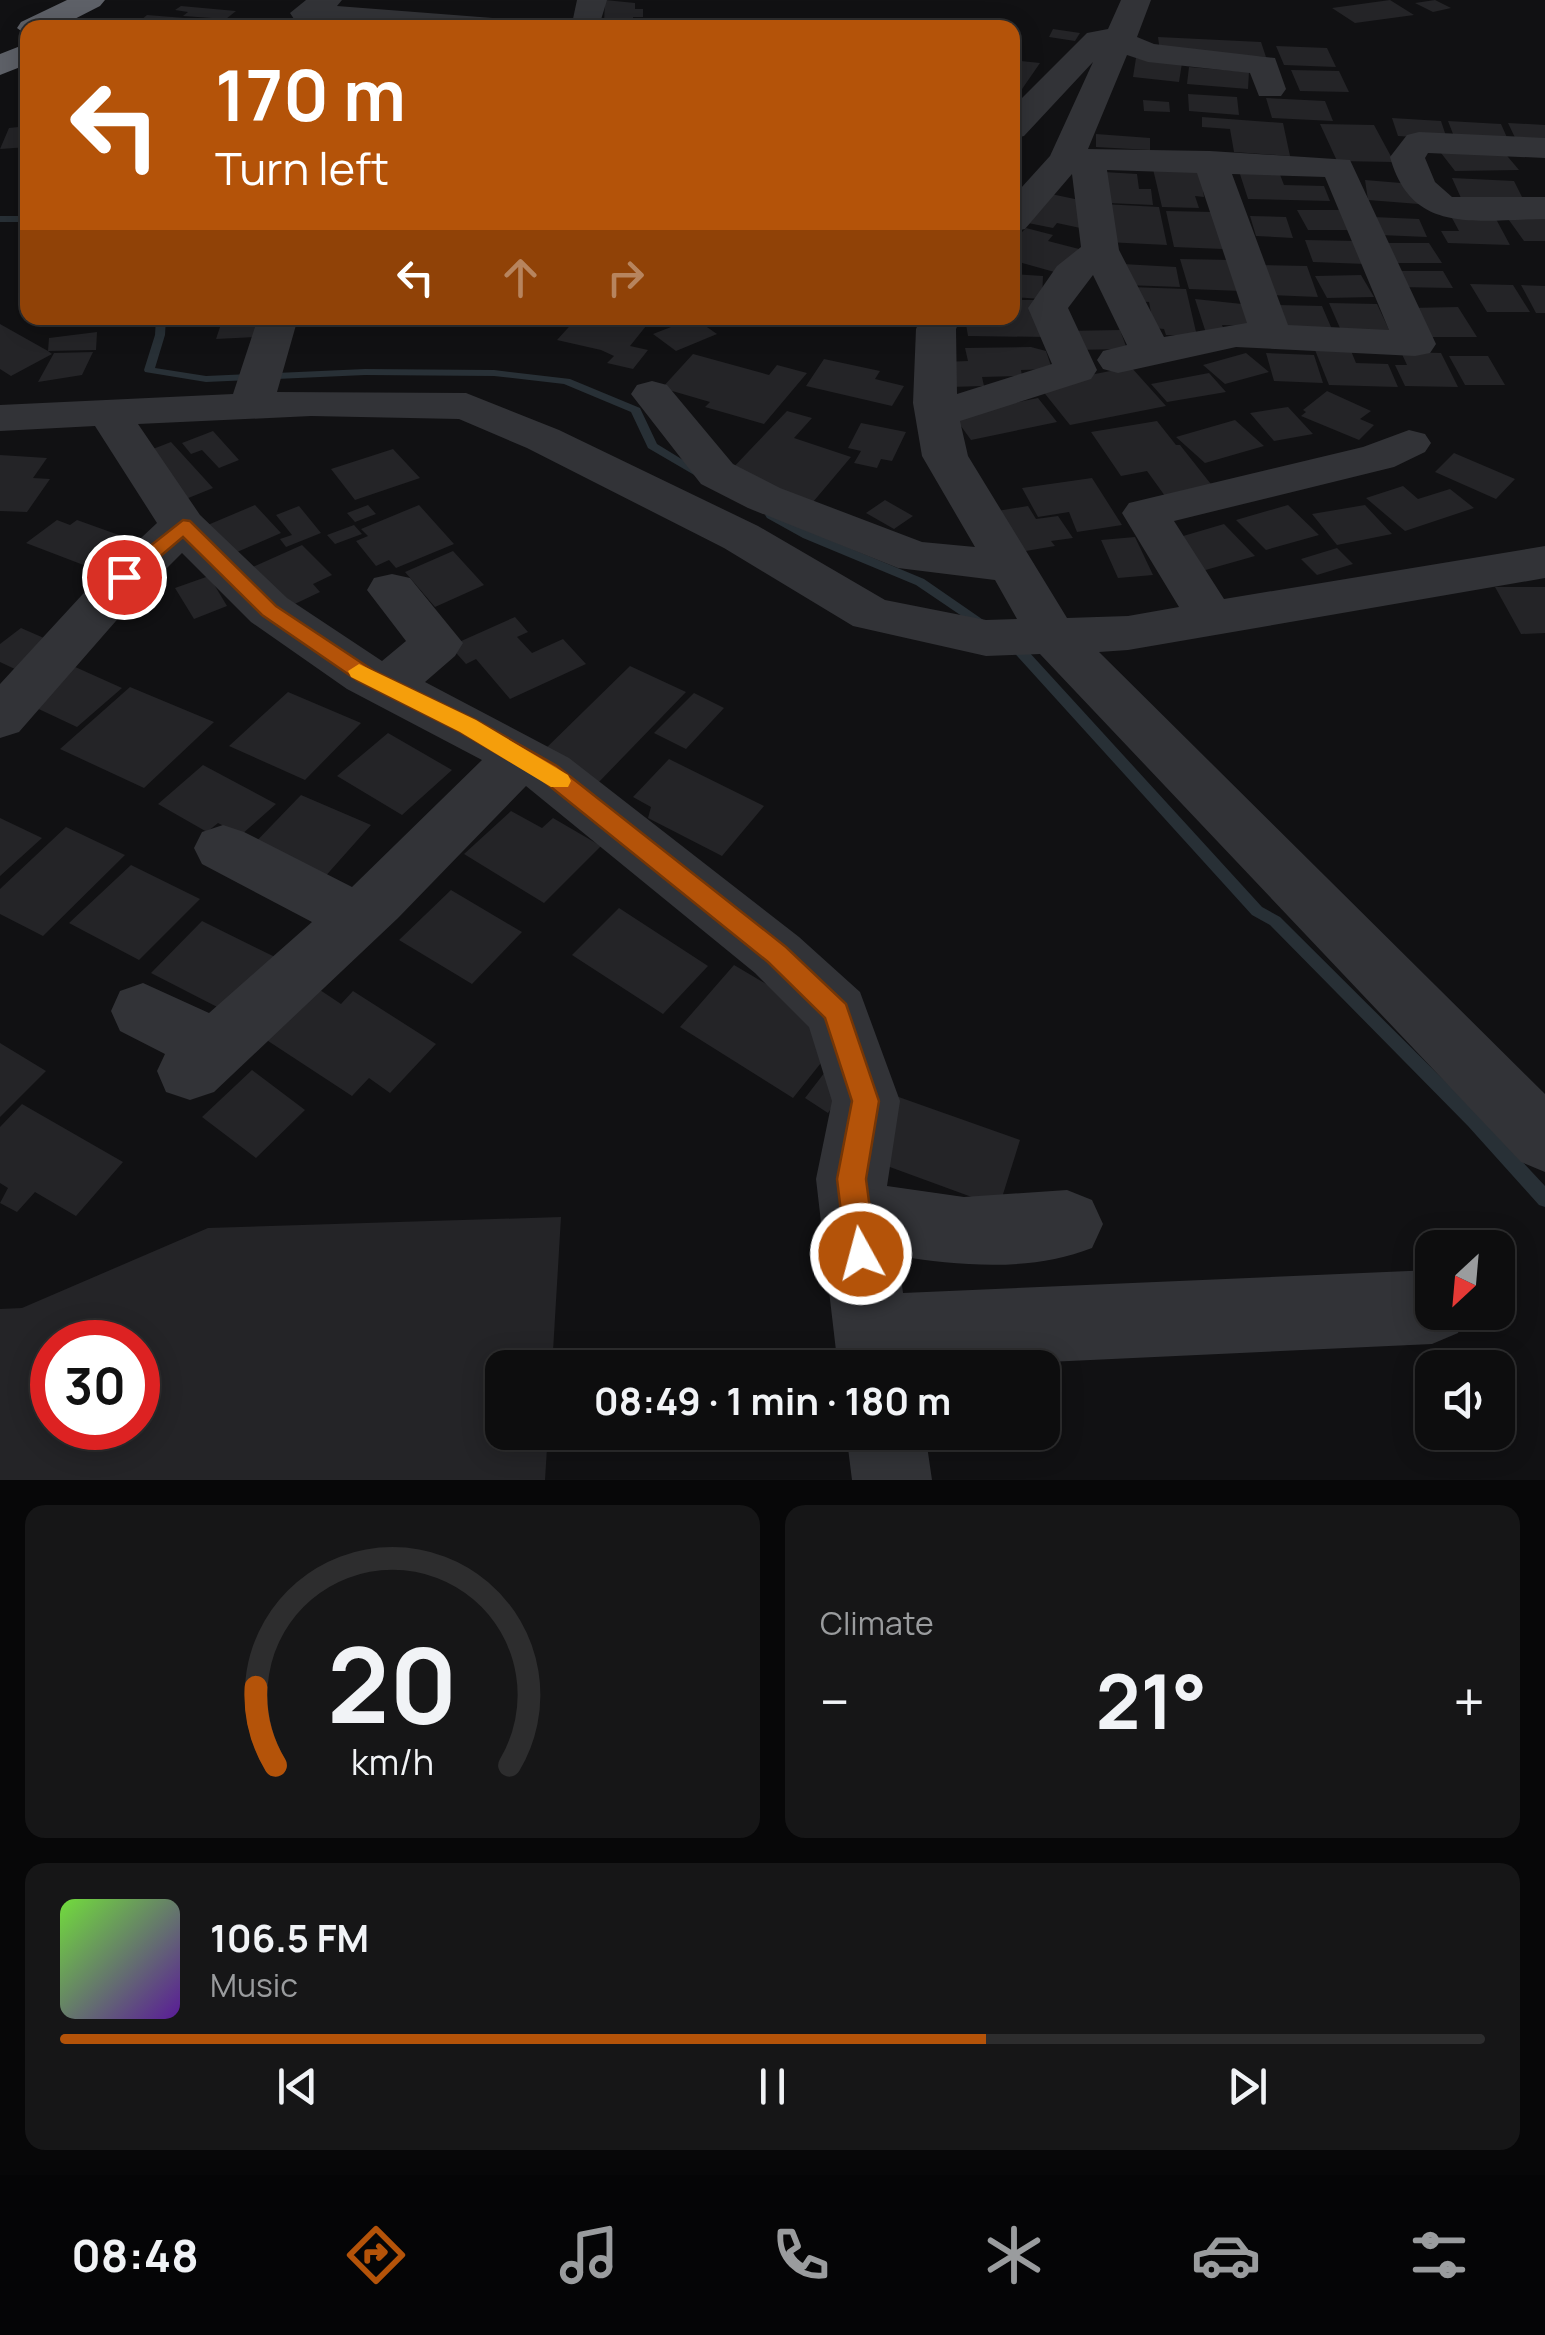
<!DOCTYPE html>
<meta charset="utf-8">
<style>
:root{--surface:#0d0d0e;--page:#161617;--text:#f1f3f6;--muted:#9a9c9e;--line:#2d2d2e;--accent:#b45309}
body{margin:0;font-family:Manrope,sans-serif;background:var(--page);color:var(--text);height:100vh;display:flex;flex-direction:column;font-size:38px;white-space:nowrap}
*{box-sizing:border-box;margin:0}
p{font-size:32px;color:var(--muted)}
.icon{flex:none;width:55px;height:55px;fill:none;stroke:currentColor;stroke-width:2;stroke-linecap:round;stroke-linejoin:round}
.map{position:relative;height:1480px;overflow:hidden}
.sheet{display:flex;flex-direction:column;gap:25px;padding:25px;background:#070708;flex:1}
.sheet>*{flex:none}
.banner{position:absolute;left:20px;top:20px;width:1000px;height:305px;border-radius:20px;box-shadow:0 5px 25px #0003,0 0 0 2px var(--line);background:#b45309;color:#fff;overflow:hidden}
.needle{width:65px;rotate:206deg}
.fabs{position:absolute;left:1415px;top:1230px;display:grid;gap:20px}
.fabs a{display:grid;place-items:center;width:100px;height:100px;border-radius:20px;background:var(--surface);box-shadow:0 5px 25px #0003,0 0 0 2px var(--line);font-size:50px}
.speed{position:absolute;left:30px;top:1320px;display:flex;gap:20px;font-size:50px;font-weight:700;text-align:center}
.speed>*{display:grid;place-content:center;width:130px;height:130px;border-radius:50%;background:var(--surface);box-shadow:0 5px 25px #0003,0 0 0 2px var(--line);line-height:1}
.speed .limit{border:15px solid #d22;background:#fff;color:#111}
.pin{position:absolute;display:grid;place-items:center;width:85px;height:85px;color:#fff;margin:-42px;border:5px solid #fff;border-radius:50%;box-shadow:0 2px 10px #0007}
.me{position:absolute;width:110px;margin:-55px;rotate:353deg;stroke-linejoin:round;filter:drop-shadow(0 0 8px #0008)}
.turn{display:flex;align-items:center;gap:35px;height:210px;padding:0 30px;font-size:45px}
.turn .icon{width:130px;height:130px;stroke-width:2.5}
.turn b{display:block;font-size:70px;line-height:85px}
.lanes{display:flex;align-items:center;height:95px;padding:0 30px;background:#0003;justify-content:center;gap:50px;direction:ltr}
.lanes .off{opacity:.35}
.big{font-size:75px;font-weight:700;line-height:1.1}
.sheet .widget{flex:1;display:flex;flex-direction:column;justify-content:center;gap:15px;min-width:0;padding:0 35px;border-radius:20px;background:var(--page)}
.sheet .dial{align-items:center;gap:0}
.dial svg{height:260px;overflow:visible;fill:none;stroke:var(--line);stroke-width:7;stroke-linecap:round;text-anchor:middle}
.dial text{fill:var(--text);stroke:none}
.song{display:flex;align-items:center;gap:30px}
.cover{width:120px;height:120px;border-radius:15px;background:linear-gradient(135deg,hsl(100 70% 55%),hsl(270 70% 35%))}
.played{height:10px;border-radius:5px;background:linear-gradient(90deg,var(--accent) 65%,var(--line) 65%)}
.keys{display:flex;justify-content:space-around;direction:ltr}
.heat{display:flex;justify-content:space-between;align-items:center;font-size:55px;direction:ltr}
.sheet .tiles{flex:1;display:grid;gap:25px;grid-template-columns:1fr 1fr}
.widget:last-child{grid-column:span 2}
.trip{position:absolute;left:485px;top:1350px;width:575px;height:100px;border-radius:20px;background:var(--surface);box-shadow:0 5px 25px #0003,0 0 0 2px var(--line);font-weight:700;line-height:100px;text-align:center}
.dock{display:flex;height:160px;justify-content:space-around;align-items:center;background:#050506;color:var(--muted)}
.dock .icon{width:70px;height:70px}
.dock .selected{color:var(--accent)}
.dock b{font-size:45px;color:var(--text)}
.map>svg:first-child{display:block}
.lines{fill:none;stroke-linecap:round;stroke-linejoin:round}
.stream{fill:#283036;fill-rule:evenodd}
.building{fill:#242427;fill-rule:evenodd}
.minor{fill:#323337;fill-rule:evenodd}
.highway{fill:#5e6168;fill-rule:evenodd}
.route{fill:#b45309;stroke:#753606;stroke-width:2.5}
.slow{fill:#f59e0b}
</style>
<div class="map">
<svg width="1545" height="1480" viewBox="0 0 1545 1480">
<rect width="100%" height="100%" fill="#111113"/>
<g class="lines">
<path class="stream" d="M0,216h28v6h-28z
M156,318h10l-1,17 -10,33 51,8 159,-7 129,1 76,9 70,29 17,36 49,30 -6,3 -4,-1 -48,-28 -17,-36 -67,-28 -70,-8 -129,-1 -159,7 -61,-10 -1,-2 11,-35z
M771,511l40,21 113,47 68,47 -6,4 -5,-1 -65,-44 -113,-47 -36,-20 -2,-3z
M1013,639l5,1 244,267 18,10 200,199 65,70v21l-6,-2 -71,-79 -198,-201 -18,-10 -244,-269 -1,-3z"/>
</g>
<path class="building" d="M605,0l30,3v6h8v8h-10v6h-29z
M1390,0l24,15 -59,8 -23,-15z
M1435,0l16,8 -18,4 -18,-9z
M181,6l55,5 -10,8 -43,-3 5,-4 -13,-2z
M147,15l63,5 -8,8 -67,-3z
M1053,29l27,4 -5,8 -26,-4z
M1158,37l103,5 5,15 -106,-5z
M1276,46l51,2 9,19 -52,-2z
M1136,58l46,5 -3,19 -46,-5z
M1012,60l28,3 -20,29h-8z
M1189,67l60,5 -1,17 -61,-5z
M1291,70l48,1 10,21 -49,-1z
M1188,94l49,3 2,18 -50,-4z
M1266,98l59,3 8,20 -61,-3z
M1143,100l26,2 1,10 -26,-1z
M1202,117l81,6 7,33 -56,-4 -4,-23 -28,-2z
M1392,118l49,3 6,18 -49,-3z
M1448,121l53,3 8,18 -54,-3z
M1508,123l37,2v22l-26,-1z
M1320,124l54,1 20,37 -57,-1z
M28,126v21l-28,2 9,-21z
M1096,134l54,4v12l-54,-3z
M1503,151l16,19 -64,1 -14,-18z
M1153,169l51,2 6,20h-7l1,6 -9,-1 4,12 -37,-1z
M1239,171l40,1 5,13 40,1 6,15 -82,-2z
M1104,172l33,2 2,15h12l2,16 -45,-2z
M1452,178l62,3 10,20 -63,-3z
M1365,180l48,4 6,20 -51,-4z
M1051,194l38,8 -4,27 -28,-6 -4,5 -25,-5z
M1103,204l56,3 8,38 -61,-3z
M1297,210h48l11,20h-48z
M1166,211l47,1 10,37 -49,-2z
M1250,216l36,1 7,21 -37,-2z
M1506,216h39v25h-21z
M1373,217l46,2 8,18 -47,-2z
M1452,218l44,1 14,26 -62,-2 -7,-12h18z
M1026,228l27,7 -5,6 31,8 -21,24 -46,-13v-18z
M1305,240l52,1 9,23 -53,-2z
M1384,243h45l13,20h-47z
M1180,259l52,1 10,31 -53,-2z
M1122,264l54,3 4,20 -55,-2z
M1257,265l50,1 11,31 -51,-2z
M1390,271h53l10,17 -55,-1z
M1012,274l31,2 -1,23 -30,-2z
M1361,275l13,22 -47,1 -12,-22z
M1470,284l43,1 17,27h-43z
M1521,285l24,1v27h-9z
M1130,287l56,2 11,47 -31,-1 -2,-6 -10,-1 -5,-26 -16,-1z
M1195,299l47,5 7,22 -27,-1 3,8h-19z
M1012,300h26l9,37 -79,-1 -3,-18h47z
M1329,303l48,1 15,32 -49,-1z
M1277,305l45,1 12,28 -45,-1z
M1458,307l19,30h-50l-18,-29z
M198,318h65l-6,19 -41,2 4,-12h-26z
M577,318l73,3 -20,25 18,4 -15,19 -26,-6 7,-7 -13,-6 -44,-10z
M694,318l23,16 -41,17 -23,-17z
M0,324l48,27 1,-13 48,-6 -1,18 -48,1 4,3 -41,22 -11,-7z
M1120,330l7,19 -56,1 -6,-19z
M1313,345l36,1 7,17 32,1 10,23 -69,-2z
M1031,347l15,4 6,18 -31,1 1,6 -40,1 2,9 -35,1 -6,-25 25,-1 -3,-13z
M93,352l-11,23 -44,7 16,-29z
M1401,352l40,1 17,34 -53,-1 -10,-21h12z
M1246,353l23,19 -44,12 -22,-19z
M1266,353l48,2 9,28 -49,-2z
M693,354l76,21 8,-10 30,8 -43,51 -59,-17 5,-5 -48,-14z
M1449,356h39l17,29h-40z
M824,359l56,12 -5,8 29,7 -12,20 -86,-20z
M1131,367l35,39 -96,19 -32,-40z
M1209,373l17,19 -59,10 -16,-18z
M1327,391l44,20 -11,8 14,6 -15,15 -58,-24 5,-4 -3,-2z
M1038,398l19,24 -86,18 -18,-25z
M1288,407l25,27 -39,7 -24,-28z
M787,411l25,7 -18,20 57,19 -38,45 -85,-29z
M1235,420l29,26 -59,17 -29,-26z
M1157,421l19,24h4l34,43 -49,8 -18,-25 -26,5 -30,-44z
M861,423l45,9 -14,29 -11,-2 -4,9 -23,-5 7,-12 -13,-3z
M213,431l26,29 -20,8 -17,-18 -11,4 -9,-11z
M171,442l42,46 -32,13 -41,-47z
M393,449l27,29 -65,22 -24,-31z
M1454,453l61,26 -19,20 -61,-27z
M0,455l47,3 -14,20 17,1 -23,33 -27,-1z
M1092,478l30,47 -45,7 -8,-20 -31,5 -16,-29z
M1403,486l15,13 32,-10 24,19 -69,23 -39,-33z
M885,500l28,16 -19,13 -28,-16z
M255,505l26,28 -53,23 -25,-29z
M368,505l8,9 -21,8 -8,-9z
M419,505l35,39 -58,24 -7,-8 -13,6 -20,-25 12,-5 -7,-7z
M1288,505l31,30 -53,15 -30,-30z
M1365,505l27,29 -55,11 -25,-31z
M299,506l22,27 -35,14 -6,-8 12,-4 -16,-20z
M1028,506l8,13 22,-3 15,22 -22,3 4,5 -35,6 -23,-41z
M57,520l13,5 7,-5 53,19 -36,30 -68,-26z
M1224,524l31,32 -53,15 -29,-32z
M354,525l8,9 -27,10 -8,-9z
M1135,537l18,38 -35,3 -17,-38z
M302,545l30,30 -19,9 7,8 -38,18 -36,-40z
M1337,548l16,16 -36,11 -16,-16z
M453,551l31,34 -49,22 -30,-35z
M209,576l18,30 -33,13 -19,-31z
M1495,587h50v46l-24,1z
M515,617l13,15 -11,5 15,16 31,-14 23,25 -76,35 -34,-40 -10,5 -16,-18z
M21,628l32,14 -36,28 -17,-8v-18z
M73,666l49,22 -45,39 -49,-23z
M630,666l56,26 -89,92 -58,-29z
M130,687l84,35 -70,66 -84,-39z
M288,692l73,31 -56,57 -76,-34z
M694,693l30,15 -38,41 -32,-16z
M388,733l64,37 -50,45 -65,-39z
M669,759l95,47 -42,50 -74,-38 3,-11 -18,-10z
M203,765l73,39 -35,31 -23,-12 -11,9 -49,-28z
M301,795l70,30 -49,55 -72,-32z
M511,811l31,17 11,-10 48,28 -57,57 -80,-49z
M0,818l42,20 -42,38z
M66,827l59,28 -82,81 -43,-22v-25z
M131,865l69,34 -61,61 -70,-37z
M451,890l71,42 -50,52 -73,-44z
M619,908l89,58 -45,48 -91,-59z
M202,921l73,36 -50,54 -74,-38z
M734,965l83,49 23,25 -47,59 -113,-71z
M314,986l27,18 12,-13 83,53 -46,49 -21,-15 -17,18 -90,-59z
M0,1043l46,28 -46,46z
M252,1070l53,40 -49,48 -54,-41z
M825,1072l23,13 -20,28 -23,-15z
M893,1095l127,45 -21,67 -131,-48z
M22,1104l101,58 -47,54 -41,-24 -18,20 -17,-9 8,-15 -8,-5v-56z
M561,1217l-9,151h-50v64h46l-3,48h-545v-171l22,-1 186,-80zM52,1342h86v86h-86z"/>
<g class="lines">
<path class="minor" d="M306,0h36l-5,6 169,13 11,3 4,6h-142l-85,-9 -4,-6z
M577,0h30l-7,23 3,5h-32z
M1121,0h30l-14,37 17,7 121,14 11,31 -5,7h-22l-9,-23 -102,-11 -21,-7 -39,94 122,2 140,9 86,184 -6,9 -15,3 -179,-9 -118,26 -15,-4 -6,-9 6,-9 24,-6 -34,-70 -25,33 29,62 -6,9 -131,42 8,35 99,162 61,-2 51,-9 -57,-94 7,-10 234,-56 46,-17 16,4 6,9 -6,9 -31,15 -220,54 50,78 321,-53v32l-417,72 -29,2 446,442v78l-24,-10 -481,-508 -54,2 -133,-30 -129,-78 -197,-100 -68,-29 -148,-3 -173,8 62,91 87,83 95,63 24,-20 -39,-51 7,-12 18,-4 18,4 53,65 -8,13 -30,26 144,76 230,179 61,55 40,109 -13,85 77,11 103,-7 25,10 11,24 -11,24c-61,24 -131,18 -194,8l5,37 529,-23v42h35l-9,21 -26,11 -511,24h-83l-22,-189 16,-78 -23,-74 -54,-54 -229,-187 -128,132 -184,174 -24,8 -24,-8 -9,-21 8,-17 -45,-23 -9,-20 9,-20 23,-8 66,30 103,-91 -110,-58 -8,-16 8,-16 21,-7 21,7 108,55 130,-127 -135,-71 -96,-67 -69,-69 -53,53 -110,126 -19,6v-54l93,-101 64,-60 -62,-97 -95,5v-26l233,-11 25,-76h40l-21,74 189,1 93,37 199,96 127,74 101,20 31,-1 -22,-39 -97,-12 -150,-60 -47,-24 -70,-90 6,-9 15,-4 15,4 66,79 47,24 142,54 53,5 -53,-91 -9,-53 3,-74 5,-11h40l-5,11 1,65 95,-30 -24,-56 29,-42 24,-19 -9,-73 -47,55 -13,3v-34l38,-42 43,-94 -69,74 -12,3v-31l75,-75 21,-4zM1107,170l90,3 50,150 -83,14 -45,-87zM1232,174l93,3 64,153 -101,-5z
M1419,132l126,6v20l-117,-5 -3,5 10,24 17,15h93v22c-66,0 -133,18 -155,-62l17,-22z
M846,1432h79l7,48h-80z"/>
<path class="highway" d="M67,0h38l-5,6 -43,22h-29v8l-11,-8 4,-6z
M28,43v21l-28,11v-21z"/>
</g>
<path class="route" d="M183,520l7,1 86,85 98,65 102,49 81,46 229,181 60,57 33,97 -13,78 10,75 -4,11 -11,4 -11,-4 -4,-11 -9,-75 15,-78 -27,-83 -57,-56 -227,-183 -81,-47 -102,-51 -96,-66 -79,-78 -52,44h-14v-9z"/>
<path class="slow" d="M359,664l117,56 92,55 3,6 -3,6h-17l-91,-55 -109,-55 -3,-6z"/>
</svg>
<div class="fabs">
<a><svg class="needle" viewBox="-14 -14 28 28"><path d="M0-13l5 13h-10z" fill="#e53935"/><path d="M0 13l5-13h-10z" fill="#9a9c9e"/></svg></a>
<a><svg class="icon" aria-label="sound" viewBox="0 0 24 24"><path d="M4 9h4l5-4v14l-5-4H4zM17 9q2 3 0 6"/></svg></a>
</div>
<div class="speed"><div class="limit">30</div></div>
<div class="pin" style="left:124px;top:577px;background:#d93025"><svg class="icon" aria-label="arrive" viewBox="0 0 24 24"><path d="M6 21V4h12l-3 4 3 4H6"/></svg></div>
<svg class="me" style="left:861px;top:1254px" viewBox="-20 -20 40 40"><circle r="17" fill="#b45309" stroke="#fff" stroke-width="3"/><path d="M0-11L8 9 0 5-8 9z" fill="#fff"/></svg>
<div class="trip">08:49 · 1 min · 180 m</div>
<div class="banner">
<div class="turn"><svg class="icon" aria-label="left" viewBox="0 0 24 24"><path d="M17 20v-9H6M10 6l-5 5 5 5"/></svg><div><b>170 m</b>Turn left</div></div>
<div class="lanes"><svg class="icon" aria-label="left" viewBox="0 0 24 24"><path d="M17 20v-9H6M10 6l-5 5 5 5"/></svg><svg class="icon off" aria-label="ahead" viewBox="0 0 24 24"><path d="M12 20V5M6 11l6-6 6 6"/></svg><svg class="icon off" aria-label="right" viewBox="0 0 24 24"><path d="M7 20v-9h11M14 6l5 5-5 5"/></svg></div>
</div>
</div>
<section class="sheet">
<div class="tiles">
<div class="widget dial"><svg viewBox="0 0 100 80">
<path d="M14 69A42 42 0 1 1 86 69"/>
<path d="M14 69A42 42 0 0 1 8 45" stroke="#b45309"/>
<text x="50" y="56" font-size="32" font-weight="700">20</text>
<text x="50" y="72" font-size="11">km/h</text>
</svg></div>
<div class="widget"><p>Climate</p>
<div class="heat"><a>−</a><b class="big">21°</b><a>+</a></div>
</div>
<div class="widget">
<div class="song"><i class="cover"></i><div><b>106.5 FM</b><p>Music</p></div></div>
<div class="played"></div>
<div class="keys"><svg class="icon" aria-label="previous" viewBox="0 0 24 24"><path d="M18 5L8 12l10 7zM5 5v14"/></svg><svg class="icon" aria-label="pause" viewBox="0 0 24 24"><path d="M8 5v14M16 5v14"/></svg><svg class="icon" aria-label="next" viewBox="0 0 24 24"><path d="M6 5l10 7-10 7zM19 5v14"/></svg></div>
</div>
</div>
</section>
<nav class="dock">
<b>08:48</b>
<svg class="icon selected" aria-label="directions" viewBox="0 0 24 24"><path d="M12 3l9 9-9 9-9-9zM9 14v-3h6M13 9l2 2-2 2"/></svg>
<svg class="icon" aria-label="music" viewBox="0 0 24 24"><path d="M9 18V5l10-2v13"/><circle cx="6" cy="18" r="3"/><circle cx="16" cy="16" r="3"/></svg>
<svg class="icon" aria-label="phone" viewBox="0 0 24 24"><path d="M5 4h4l2 5-3 2q2 4 5 5l2-3 5 2v4C11 20 4 13 5 4z"/></svg>
<svg class="icon" aria-label="climate" viewBox="0 0 24 24"><path d="M12 3v18M4 7l16 10M4 17L20 7"/></svg>
<svg class="icon" aria-label="car" viewBox="0 0 24 24"><path d="M5 17H2v-5l4-1 3-4h7l3 4 3 1v5h-3M9 17h6M6 11h13"/><circle cx="7" cy="17" r="2"/><circle cx="17" cy="17" r="2"/></svg>
<svg class="icon" aria-label="filters" viewBox="0 0 24 24"><path d="M4 7h16M4 17h16"/><circle cx="9" cy="7" r="2"/><circle cx="15" cy="17" r="2"/></svg>
</nav>
